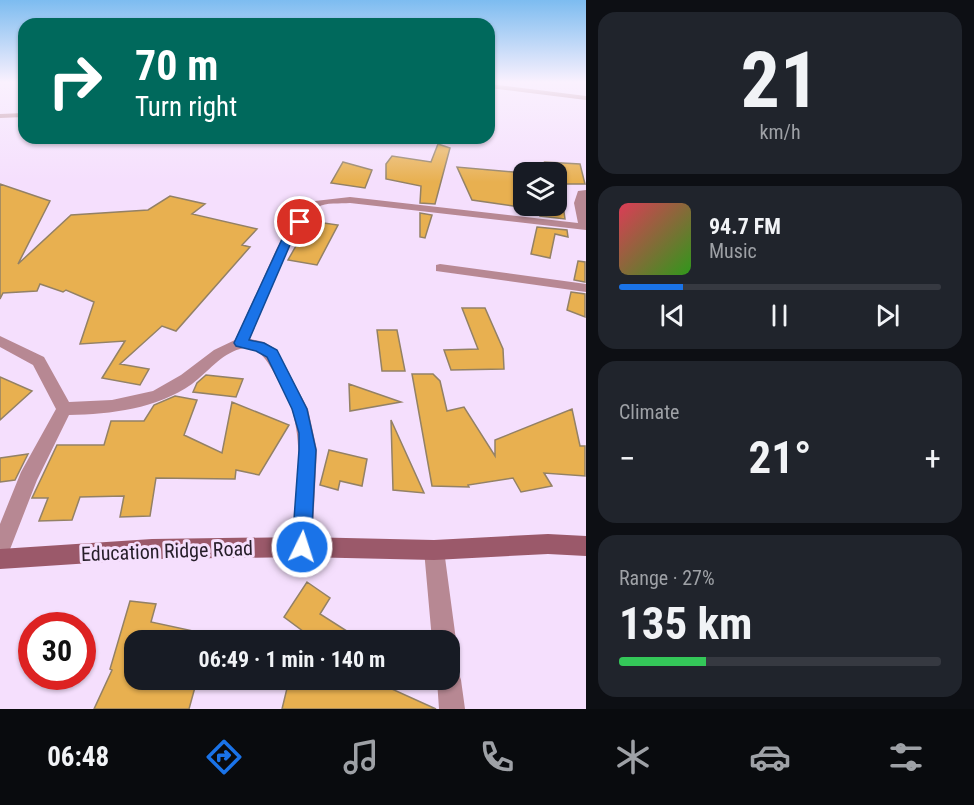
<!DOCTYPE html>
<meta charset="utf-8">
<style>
:root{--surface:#171b24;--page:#20242c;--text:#f1f3f6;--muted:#9ea1a6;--line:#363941;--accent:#1a73e8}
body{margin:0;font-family:"Roboto Condensed",sans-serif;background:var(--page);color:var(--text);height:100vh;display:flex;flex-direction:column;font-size:22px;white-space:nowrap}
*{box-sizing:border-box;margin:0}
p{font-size:20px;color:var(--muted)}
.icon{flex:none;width:33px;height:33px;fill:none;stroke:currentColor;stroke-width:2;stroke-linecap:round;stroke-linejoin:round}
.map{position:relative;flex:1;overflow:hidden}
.sheet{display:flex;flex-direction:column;gap:12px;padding:12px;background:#0d0f14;width:388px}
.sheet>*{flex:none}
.banner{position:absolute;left:18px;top:18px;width:477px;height:126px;border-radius:18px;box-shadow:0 2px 4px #0004;background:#00695c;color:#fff;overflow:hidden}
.fabs{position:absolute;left:513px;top:162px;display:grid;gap:12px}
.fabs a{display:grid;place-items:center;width:54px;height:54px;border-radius:12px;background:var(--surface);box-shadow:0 2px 4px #0004;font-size:30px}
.speed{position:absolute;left:18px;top:612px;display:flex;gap:12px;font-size:30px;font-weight:700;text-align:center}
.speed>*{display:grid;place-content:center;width:78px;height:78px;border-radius:50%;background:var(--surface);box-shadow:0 2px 4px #0004;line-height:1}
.speed .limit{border:9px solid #d22;background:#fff;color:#111}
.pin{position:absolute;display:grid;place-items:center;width:51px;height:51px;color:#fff;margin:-26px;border:3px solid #fff;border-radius:50%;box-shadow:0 2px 6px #0007}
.me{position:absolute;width:66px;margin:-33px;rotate:4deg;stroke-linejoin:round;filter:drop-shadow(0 0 4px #0008)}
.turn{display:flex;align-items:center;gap:21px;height:126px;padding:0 18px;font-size:27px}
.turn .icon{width:78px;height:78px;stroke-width:2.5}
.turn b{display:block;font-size:42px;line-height:51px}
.big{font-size:45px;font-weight:700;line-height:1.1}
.sheet .tile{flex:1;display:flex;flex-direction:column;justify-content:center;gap:9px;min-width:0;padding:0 21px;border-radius:18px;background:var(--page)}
.sheet .dial{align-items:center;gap:0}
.dial b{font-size:78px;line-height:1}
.song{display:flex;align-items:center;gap:18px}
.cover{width:72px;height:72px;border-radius:9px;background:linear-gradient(135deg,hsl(350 70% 55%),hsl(110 70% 35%))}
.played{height:6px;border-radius:3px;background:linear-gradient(90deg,var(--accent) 20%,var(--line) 20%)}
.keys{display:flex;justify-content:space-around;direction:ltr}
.heat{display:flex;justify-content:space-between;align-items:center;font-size:33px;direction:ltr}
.charge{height:9px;border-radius:4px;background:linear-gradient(90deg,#34c759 27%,var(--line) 0)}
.trip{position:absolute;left:124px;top:630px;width:336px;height:60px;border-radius:18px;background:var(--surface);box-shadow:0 2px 4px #0004;font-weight:700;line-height:60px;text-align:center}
.menu{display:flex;height:96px;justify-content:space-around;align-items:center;background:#090b0e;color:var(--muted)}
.menu .icon{width:42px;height:42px}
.menu .current{color:var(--accent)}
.menu b{font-size:27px;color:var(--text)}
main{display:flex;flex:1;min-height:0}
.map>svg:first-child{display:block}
.building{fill:#e8b050;stroke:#938165;stroke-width:1.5}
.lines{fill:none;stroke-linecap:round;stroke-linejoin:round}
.minor{fill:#b78893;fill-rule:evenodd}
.secondary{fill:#9b596a;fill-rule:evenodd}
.route{fill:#1a73e8;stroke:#114b97;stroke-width:1.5}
.labels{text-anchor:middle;stroke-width:6;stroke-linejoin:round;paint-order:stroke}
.near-street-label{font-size:20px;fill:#261e29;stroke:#f5dffd}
</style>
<main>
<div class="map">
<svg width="586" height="709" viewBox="0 0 586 709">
<rect width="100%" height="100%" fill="#f5dffd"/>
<path class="building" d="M438,144l12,4 -15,56 -15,-1 1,-17 -35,-7v-15l6,-8 39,6z
M343,162l29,8 -7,18 -34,-5z
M545,162l35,2 5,20h-25l5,35 -25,-3 1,-6 -69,-10 -15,-33 67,6v33h32v-34h-22l-3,-7h16z
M0,184l50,17 -32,63 53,-49 77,-5 22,-14 35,8 -13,10 65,15 -15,16 8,2 -74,84 -14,-5 -42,38 29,5 -9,16 -38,-7 23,-37 -45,3 14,-42 -28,-12 -3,2 -23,-8 -3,7 -34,2 -3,6z
M420,213l12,2 -7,23 -5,-1z
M310,221l28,4 -21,40 -29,-5z
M537,227l30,3 1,7 -13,-3 -5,24 -19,-4z
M578,261l7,1v20l-11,-2z
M571,292l14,2v23l-18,-7z
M462,308h23l18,41 1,20 -53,1 -7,-20 34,-1z
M377,330h20l8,41h-23z
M412,374h21l7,7 7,30 17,-4 31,49v-16l77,-31 8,37h5v30l-41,-3 8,13 -31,6 -8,-14 -45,7 1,2 -37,-1z
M206,375l37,4 -7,18 -43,-5 4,-9z
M0,377l32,14 -32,29z
M349,384l52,18 -51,9z
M175,396l22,4 -13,35 38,18 10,-51 57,23 -30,50 -23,-5 -1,9 -79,-1 -6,38 -30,1 4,-21 -44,1 -8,23 -33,1 9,-23h-16l25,-53h47l7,-24h33l10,-16z
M391,420l33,73 -31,-3z
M329,450l38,9 -5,27 -22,-5 -2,9 -18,-5z
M28,454l-13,26 -15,2v-24z
M307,582l23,16 -10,16 41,26h-46l-31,-23z
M130,601l26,3 -5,18 47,10 -1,8h-62v40h62l-8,29h-95l18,-39 -2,-1z
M289,680h62l15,4 2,-4h4l64,29h-154z"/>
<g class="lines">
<path class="minor" d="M489,84l97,12v4l-97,-12z
M24,113v4l-24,1v-4z
M586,190v40l-236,-27c-10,1 -24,-1 -32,4 -29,19 -55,100 -68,132l14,3 13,8 31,59 9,41 -5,97 -3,7 -7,3 -7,-3 -3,-7c3,-45 13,-93 0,-137 -4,-13 -12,-25 -18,-37 -7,-13 -17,-29 -34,-24 -19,5 -33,24 -48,35 -36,25 -80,30 -123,31l-32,65 -30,77 -7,3v-36l21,-52 35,-63 -23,-44 -33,-18v-11l44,21 25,45 43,-2 41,-9 28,-16 33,-25 21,-10 42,-92 23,-36 15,-11 35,-4 228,26 -4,-20 4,-12z
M440,264l146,20v8l-150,-21v-6z
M434,540l7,3 3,7 12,90 -6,9v-9h-18l-8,-90 3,-7z
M450,668l8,3 3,9 4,29h-26l-2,-29h13z"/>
<path class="secondary" d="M548,534l38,2v20l-38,-2 -114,6 -132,-3 -150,2 -152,10v-20l152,-10 150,-2 132,3z"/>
</g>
<linearGradient id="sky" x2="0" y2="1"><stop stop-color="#7dbcf0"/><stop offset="0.45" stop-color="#faf1fe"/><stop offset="1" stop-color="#faf1fe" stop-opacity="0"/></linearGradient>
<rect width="586" height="182" fill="url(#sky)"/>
<path class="route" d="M297,219l8,3 -12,16 -44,102 15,3 13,7 30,59 9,41 -5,97 -3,6 -6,3 -7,-3 -3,-6 7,-97v-17l-7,-24 -25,-52 -11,-6 -20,-5 -2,-3 49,-106z"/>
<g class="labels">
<g class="near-street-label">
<text transform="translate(167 551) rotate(-2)" y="7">Education Ridge Road</text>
</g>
</g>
</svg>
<div class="fabs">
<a><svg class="icon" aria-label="layers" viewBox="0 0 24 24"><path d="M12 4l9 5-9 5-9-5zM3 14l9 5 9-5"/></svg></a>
</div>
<div class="speed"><div class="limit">30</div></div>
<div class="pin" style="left:300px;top:222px;background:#d93025"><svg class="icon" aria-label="arrive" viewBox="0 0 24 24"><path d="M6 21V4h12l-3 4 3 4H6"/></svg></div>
<svg class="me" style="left:302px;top:547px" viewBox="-20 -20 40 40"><circle r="17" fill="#1a73e8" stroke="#fff" stroke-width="3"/><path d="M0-11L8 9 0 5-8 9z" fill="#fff"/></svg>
<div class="trip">06:49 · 1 min · 140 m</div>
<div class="banner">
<div class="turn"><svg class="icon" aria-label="right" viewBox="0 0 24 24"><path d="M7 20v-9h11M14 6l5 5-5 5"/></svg><div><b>70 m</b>Turn right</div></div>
</div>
</div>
<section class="sheet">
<div class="tile dial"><b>21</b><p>km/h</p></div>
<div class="tile">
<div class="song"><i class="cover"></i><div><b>94.7 FM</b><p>Music</p></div></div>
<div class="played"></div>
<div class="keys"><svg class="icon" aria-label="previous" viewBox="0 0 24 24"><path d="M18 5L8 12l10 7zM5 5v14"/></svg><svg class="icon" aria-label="pause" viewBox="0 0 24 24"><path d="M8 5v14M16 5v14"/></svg><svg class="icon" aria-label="next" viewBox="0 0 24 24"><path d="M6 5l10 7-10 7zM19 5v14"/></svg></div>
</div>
<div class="tile"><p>Climate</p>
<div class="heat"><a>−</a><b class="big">21°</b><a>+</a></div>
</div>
<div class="tile"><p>Range · 27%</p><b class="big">135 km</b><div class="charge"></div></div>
</section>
</main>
<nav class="menu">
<b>06:48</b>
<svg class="icon current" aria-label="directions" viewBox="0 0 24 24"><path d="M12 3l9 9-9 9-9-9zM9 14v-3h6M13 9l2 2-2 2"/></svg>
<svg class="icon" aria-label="music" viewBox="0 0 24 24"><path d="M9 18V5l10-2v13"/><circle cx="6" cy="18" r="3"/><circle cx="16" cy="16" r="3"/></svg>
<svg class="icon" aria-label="phone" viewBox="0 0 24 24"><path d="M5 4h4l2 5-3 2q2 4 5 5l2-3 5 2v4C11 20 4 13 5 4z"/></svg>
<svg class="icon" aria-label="climate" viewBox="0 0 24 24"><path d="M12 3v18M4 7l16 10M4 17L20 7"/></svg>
<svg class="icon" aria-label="car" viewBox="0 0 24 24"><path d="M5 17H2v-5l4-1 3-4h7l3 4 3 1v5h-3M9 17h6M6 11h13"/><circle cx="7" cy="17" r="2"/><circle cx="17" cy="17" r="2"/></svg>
<svg class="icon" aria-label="filters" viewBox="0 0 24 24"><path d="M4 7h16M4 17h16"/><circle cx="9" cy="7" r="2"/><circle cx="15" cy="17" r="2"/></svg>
</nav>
